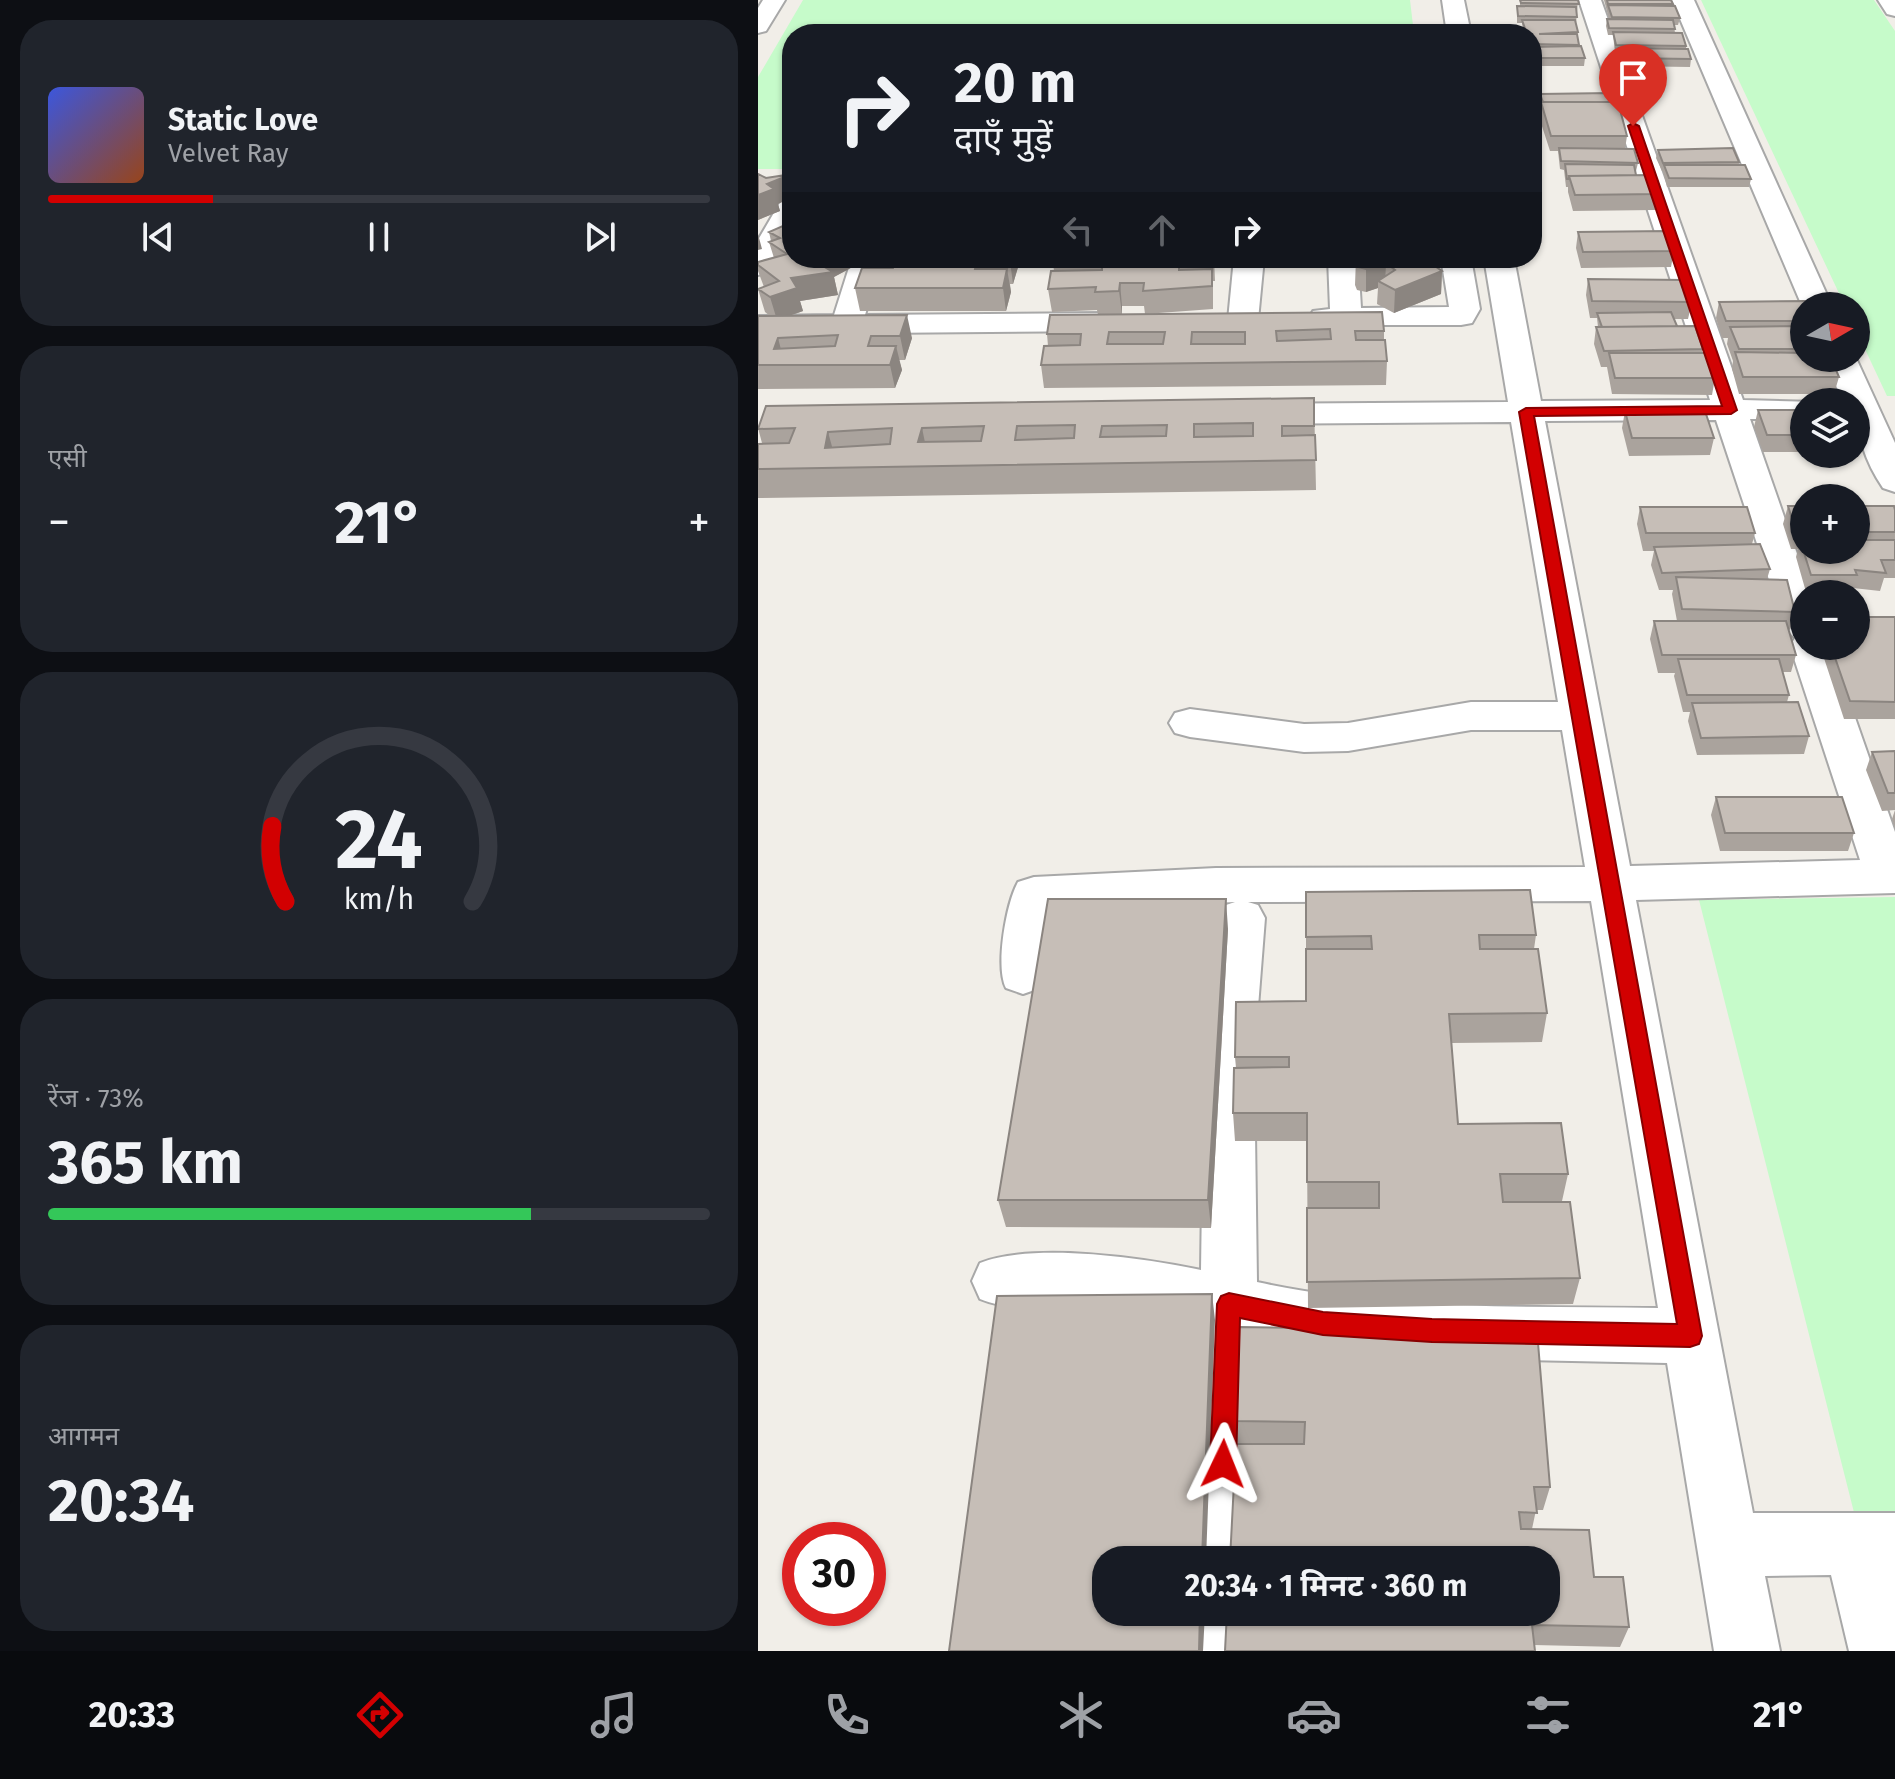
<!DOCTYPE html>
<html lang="hi">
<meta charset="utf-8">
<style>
:root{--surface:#171b24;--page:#20242c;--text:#f1f3f6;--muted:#9ea1a6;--line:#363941;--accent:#d20001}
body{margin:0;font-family:"Fira Sans","Noto Sans Devanagari",sans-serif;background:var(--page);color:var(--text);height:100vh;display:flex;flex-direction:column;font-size:30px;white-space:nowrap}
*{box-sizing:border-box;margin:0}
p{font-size:26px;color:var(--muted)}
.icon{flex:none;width:44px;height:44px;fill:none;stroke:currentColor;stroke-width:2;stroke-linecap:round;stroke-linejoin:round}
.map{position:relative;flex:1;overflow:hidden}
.drawer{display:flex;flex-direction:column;gap:20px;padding:20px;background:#0d0f14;width:758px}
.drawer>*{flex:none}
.banner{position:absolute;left:24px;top:24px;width:760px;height:244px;border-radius:32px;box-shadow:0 2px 6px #0004;background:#171b24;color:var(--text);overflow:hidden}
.needle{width:52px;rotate:81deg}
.controls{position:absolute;left:1032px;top:292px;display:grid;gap:16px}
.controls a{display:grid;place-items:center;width:80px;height:80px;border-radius:50%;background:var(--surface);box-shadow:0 2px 6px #0004;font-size:40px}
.speed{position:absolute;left:24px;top:1522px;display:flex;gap:16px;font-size:40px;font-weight:700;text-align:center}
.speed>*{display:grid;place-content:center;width:104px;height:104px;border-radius:50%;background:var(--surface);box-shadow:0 2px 6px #0004;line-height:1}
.speed .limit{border:12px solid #d22;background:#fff;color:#111}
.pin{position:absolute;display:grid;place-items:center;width:68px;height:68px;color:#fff;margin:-82px -34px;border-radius:50% 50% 50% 0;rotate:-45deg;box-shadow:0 0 8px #0007}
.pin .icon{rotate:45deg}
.me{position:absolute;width:88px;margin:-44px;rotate:2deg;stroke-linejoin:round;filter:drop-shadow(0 0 6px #0008)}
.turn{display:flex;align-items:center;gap:28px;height:168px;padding:0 40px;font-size:36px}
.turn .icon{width:104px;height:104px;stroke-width:2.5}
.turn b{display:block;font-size:56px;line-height:68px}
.lanes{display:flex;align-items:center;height:76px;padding:0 40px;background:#0003;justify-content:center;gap:40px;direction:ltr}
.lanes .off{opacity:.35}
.big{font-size:60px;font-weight:700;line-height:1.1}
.drawer .widget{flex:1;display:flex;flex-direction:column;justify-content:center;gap:12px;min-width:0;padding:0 28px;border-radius:32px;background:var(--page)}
.drawer .dial{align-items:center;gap:0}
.dial svg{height:208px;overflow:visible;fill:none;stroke:var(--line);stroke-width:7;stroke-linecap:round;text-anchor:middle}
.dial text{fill:var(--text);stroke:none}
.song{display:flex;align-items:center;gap:24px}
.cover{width:96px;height:96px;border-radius:12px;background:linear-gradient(135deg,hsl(230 70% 55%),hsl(20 70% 35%))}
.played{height:8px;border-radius:4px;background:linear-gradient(90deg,var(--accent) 25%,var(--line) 25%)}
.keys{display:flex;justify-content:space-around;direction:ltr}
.heat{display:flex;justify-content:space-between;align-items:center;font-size:44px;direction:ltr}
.charge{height:12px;border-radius:6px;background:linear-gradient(90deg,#34c759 73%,var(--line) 0)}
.trip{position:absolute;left:334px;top:1546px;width:468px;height:80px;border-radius:32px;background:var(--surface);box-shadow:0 2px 6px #0004;font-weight:700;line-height:80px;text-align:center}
.menu{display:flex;height:128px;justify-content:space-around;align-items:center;background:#090b0e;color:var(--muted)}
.menu .icon{width:56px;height:56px}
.menu .on{color:var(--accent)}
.menu b{font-size:36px;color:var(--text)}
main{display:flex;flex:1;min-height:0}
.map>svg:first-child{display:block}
.park{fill:#c6fbca}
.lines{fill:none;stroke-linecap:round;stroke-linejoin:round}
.minor-casing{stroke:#a8a8a8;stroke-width:4}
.minor{fill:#fff;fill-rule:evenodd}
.wall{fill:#aaa39d}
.shaded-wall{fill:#8b8580}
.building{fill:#c6beb7;stroke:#8b8580;stroke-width:2;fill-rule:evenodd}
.route{fill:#d20001;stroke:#880001;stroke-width:2}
</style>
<main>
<section class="drawer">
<div class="widget">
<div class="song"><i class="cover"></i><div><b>Static Love</b><p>Velvet Ray</p></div></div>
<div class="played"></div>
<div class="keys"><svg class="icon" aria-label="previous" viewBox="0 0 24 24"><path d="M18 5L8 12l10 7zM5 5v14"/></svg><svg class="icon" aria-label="pause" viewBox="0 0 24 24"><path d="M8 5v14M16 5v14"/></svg><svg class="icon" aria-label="next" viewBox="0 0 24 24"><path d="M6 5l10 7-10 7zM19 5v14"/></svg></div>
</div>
<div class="widget"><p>एसी</p>
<div class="heat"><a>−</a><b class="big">21°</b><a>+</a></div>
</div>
<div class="widget dial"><svg viewBox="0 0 100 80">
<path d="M14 69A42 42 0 1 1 86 69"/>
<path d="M14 69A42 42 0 0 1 9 40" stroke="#d20001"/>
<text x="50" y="56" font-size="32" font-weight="700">24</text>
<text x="50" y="72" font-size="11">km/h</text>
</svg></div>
<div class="widget"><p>रेंज · 73%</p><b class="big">365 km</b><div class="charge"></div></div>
<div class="widget"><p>आगमन</p><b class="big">20:34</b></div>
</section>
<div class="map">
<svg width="1137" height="1651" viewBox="0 0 1137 1651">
<rect width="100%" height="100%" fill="#f1eee8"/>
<path class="park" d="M45,0h607l4,34h-622v135h-34v-92z
M943,0h173l21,31v365h-8l-31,-66v-24h-11z
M1137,897v646l-33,1 -163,-644z"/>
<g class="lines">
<g class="minor-casing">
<path id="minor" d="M5,0h22l-19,31 -8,2v-25z
M684,0h22l7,34h-24z
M821,0h22l142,400 73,2h-12v17h-54l61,175h-7v52h26l65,186v61l-259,7 117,613h142v138h-46l-18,-76 -66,1 15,75h-66l-47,-288 -235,-5 -109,-7 -67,-15 -5,224h-64l13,-237c-36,-9 -73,-15 -110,-16 -36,-1 -76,6 -110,-8l-8,-18 8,-18c54,-21 164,-5 221,7l3,-212 15,-140 7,-13 9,-3 -180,8 -8,65 -7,13 -17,6 -17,-6c-11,-21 0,-84 12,-106l16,-5 182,-9 369,-1 -23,-137h-91l-123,21 -44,1 -114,-15 -15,-4 -6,-10 6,-10 15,-4 114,15 44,-1 123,-21h87l-47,-280 -259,2 -12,-3 -5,-7 5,-7 12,-3 256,-2 -24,-144h30l27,143 169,-1zM958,420l69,208 10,10 -5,8 70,214 -230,6 -85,-445zM833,901l67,407c-134,-2 -270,3 -401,-26l-3,-224 11,-140 -7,-13 -10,-3z
M914,0h22l138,306h-28v3l-2,-3z
M1120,0h17v16l-8,-2z
M34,197v34l-24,41 -10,3v-35l24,-41z
M94,258h30l-17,57 243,-2 11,2 4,7 -4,7 -11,2 -350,3v-18l76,-1z
M476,258h30l-6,62 -4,7h-22l-4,-7z
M570,258h30l3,50 88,-1 -8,-49h30l9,51 -8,14 -11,2h-148l-4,-7 4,-7 17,-2z
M1066,358h32l39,85v49l-12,-4c-18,-26 -27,-55 -27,-86h-13z
M427,1612h64v39h-66z"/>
</g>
<use href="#minor" class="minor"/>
</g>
<path class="wall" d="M762,0h61h-3l-2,24 3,22 6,12 -1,8h-52v-32h-8l-2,-11h-5v-17h3z
M846,0h67l2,6 7,12 -2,7h-4l1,8 11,13v3l5,10 -1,8 -69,-1 -2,-14h-4l-2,-17h-5l-2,-9 1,-7h2z
M782,94l87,42 -2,13 13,14 -2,8h-1l1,4 22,19 -3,16 -82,1 -5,-19v-5h-2l-2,-17 -4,-1 -2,-18h-8l-11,-34z
M900,150l81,12v3l12,14 -2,8h-82l-4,-16h-1l-6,-13z
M0,174l8,4 26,-4v48l-4,-3 -4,-18 -6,3 2,7 -22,9z
M34,222v36h65l1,6 -24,13 4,18 -38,6 3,10 -13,5 122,22 -7,22h-6l3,10 -7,18 -137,1v-73h12l-5,-4 -7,-23 6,-2 -6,-16v-9l16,-4 -5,-16 2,-1 -2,-9z
M820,232l96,19 -3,16 -90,1 -5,-20z
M109,258h151l1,6 -6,20h-3l1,8 -5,19h-146l-5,-23 13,-20 -2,-7z
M456,258l1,23h-2v28l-68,5 -1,-8h-22v8l-24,1 -1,-5 -45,2 -4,-23 6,-18 -1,-8z
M598,258h84l-9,5 11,8 -1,23 -47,19 -17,-9 1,-16 -12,4 -9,-2 -2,-5z
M830,279l104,23 -4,17h-14l3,7 26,23 -1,4 13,25 -3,17 -100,-1 -5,-27h-6l-7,-23 2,-17h2l-1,-9h-7l-4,-23z
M961,302l85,4v52l35,19 -5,17h-95l-7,-25 1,-8 -6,-17 1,-6h-6l-6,-20z
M292,315l334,16v9l3,21 -1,24 -342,3 -3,-23 7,-19 -1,-12z
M556,398l2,92 -558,8v-54l4,-1 -4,-15z
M1000,410h46v42h-41l-9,-25z
M867,411l89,27 -4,17 -81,1 -7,-28z
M1098,423l5,12 -5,17z
M1030,506h16v44h52v-44l39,4v68h-11l-4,13 -27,-3 -1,5 -46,-1 -10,-35 2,-8h-7l-8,-25z
M882,507l115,26 -3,11 18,25 -3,10 28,33 -5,18 -2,-1 8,26 -5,17h-9l7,23 -2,7 22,34 -5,18 -107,1 -9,-34 2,-9h-7l-9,-36 1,-3h-17l-8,-34 4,-18h23l-5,-27 1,-4h-14l-8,-25 3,-14h-11l-6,-27z
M1137,617v102h-51l-24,-73h36z
M1137,751v59l-13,1 -16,-41 6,-18z
M958,797l138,36 -6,18h-128l-9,-36z
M1137,810v18l-3,-9z
M470,929l-17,299 -205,-1 -8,-27z
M778,935l-2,14 13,64 -5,29 -91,1 7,81 110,50 -6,27 -59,1 77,76 -7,26 -265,4 -1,-167h-72l-2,-28 3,-45 -1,-11 71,-56v-64z
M481,1327l311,160 -7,23h-7l-4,19 62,48 35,50 -9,20 -86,-2 -298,-201 -2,-23z"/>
<path class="shaded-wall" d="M34,174v24l-9,-1 1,4 -6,3 2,7 -22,9v-25l9,-11z
M0,234l4,15 -4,1z
M63,258h36l1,6 -24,13 4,18 -38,6 3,10 -26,9 -7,-23 21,-19z
M252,258h8l1,6 -6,20 -3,-23z
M660,258h22l-18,11z
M628,263l-1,22 -7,-4v7l-12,4v-23z
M249,269l4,23 -5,19 -3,-23z
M684,271l-1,23 -47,19 1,-23z
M362,283l2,23v8l-3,-23z
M149,315l5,23 -7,22 -5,-24z
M20,338l6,23 -10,-12z
M138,346l6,24 -7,18 -5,-23z
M164,428l6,29 -10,-15z
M70,432l8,29 -11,-13z
M468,899l2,30 -17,299 -3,-28z
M454,1294l3,26 -9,240h-4z
M442,1612h5l-2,39h-4z"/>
<path class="building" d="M762,0h58l1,4 -58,-1z
M849,0h64l2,4h-65z
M850,5l67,1 5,12 -68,-1z
M759,6l59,1 1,10 -59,-1z
M849,19l66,1 2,9 -66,-1z
M764,20h53l3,12 -39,2h38l2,11 -47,-1v-10h-5z
M855,32l69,1 4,13 -70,-1z
M823,46l4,12h-53v-11z
M861,48l69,1 3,10 -69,-1z
M853,93l3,9h-71l-3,-8z
M783,102h77l9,34h-76z
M801,148l75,1 4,14 -77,-2z
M975,148l6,14 -76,1 -5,-13z
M807,164l69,1 2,10 -67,1v3h-2z
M906,165h81l6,14 -82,-1z
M0,174l8,4 26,-4 -25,10 7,5 -16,6z
M893,175l7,19 -83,1 -6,-19z
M34,193v13l-9,-9z
M34,222v36h29l-7,3 19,11 -42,6 6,10 -27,9 -12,-8 21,-8 -21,-16v-3l29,-8 -18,-12 11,-4 -11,-6z
M909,231l7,20 -91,1 -5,-20z
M109,258h143v3h-33l-2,8h32l-4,19h-148l7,-20h31l3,-7h-30z
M295,258h161l-35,1v11l33,-1v17l-69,5 1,-8h-24l-1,8 -24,1 1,-5 -48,2 3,-18 51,-1v-8l-49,1z
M603,258h62l19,13 -47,19 -17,-9 17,-11 -9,-7 -20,6 -8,-2 -2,-5z
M830,279l97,1 7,22 -100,-1z
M1047,301l2,5h-3v15h-78l-7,-19z
M624,312l2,19h-29l1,9h29l2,21 -346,4 3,-19 36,-1 1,-11h-34l3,-19zM572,329l1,10 -54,2 -1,-10zM351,332h56l-2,12h-56zM434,332h53v12h-54z
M913,312l6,14 -75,1 -5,-14z
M149,315l-7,21h-29l-3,10h28l-6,19h-132v-49zM80,335l-3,11 -61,3 4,-11z
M937,326l8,23 -99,2 -8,-24z
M1046,326v23h-65l-9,-22z
M977,352l69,1v5h27l8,19h-96z
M851,353h98l8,25h-100z
M556,398v28h-32v10l33,-1 1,25 -558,9v-25l31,-1 6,-15 -37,1 8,-23zM495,423v13l-59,1v-13zM317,425l-1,13 -59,2 2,-14zM409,425l-1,11 -66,1 2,-11zM226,426l-3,15 -63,1 4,-14zM134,428l-2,16 -65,4 3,-16z
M1000,410h46v25h-37z
M867,411h80l9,27h-82z
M1098,423l5,12h-5z
M1030,506h16v25h-8z
M1098,506h38l1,4v22h-39z
M882,507h107l8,26h-109z
M1042,540h4v10h52v-10h39v20h-14l5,13 -31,-3 2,5h-46z
M1002,544l10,25 -108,4 -8,-26z
M918,577l111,3 8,32 -113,-3z
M1098,617h39v85l-45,-1 -19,-55h25z
M896,621h132l10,34h-134z
M920,659h101l10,36h-102z
M1040,702l11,34 -108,2 -9,-35z
M1137,751v42h-7l-16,-41z
M958,797h126l12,36h-129z
M772,890l6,45h-57l1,14h58l9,64 -98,1 9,110 103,-1 7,51h-68l3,28h67l10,76 -273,4v-74h72v-26h-72v-69h-74l1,-45 55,-1v-10h-54l1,-55 70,-1v-52h66l-1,-13 -65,1v-45z
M290,899h178l-18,301h-210z
M454,1294l-10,266h-96v52h94l-1,39h-250l48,-355z
M481,1327l298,4 13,156h-16l3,26 -18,-1 2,17 68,1 5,47h29l6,50 -97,-2 3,26h-310l2,-39h319v-52h-316l6,-116h68l1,-22 -71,-1z"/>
<path class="route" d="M875,123l6,3 98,284 -6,4 -197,2 168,920 -3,8 -9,3 -258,-5 -109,-7 -83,-17 -4,146 -4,9 -9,4 -9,-4 -4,-9 7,-160 4,-8 8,-3 94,19 109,7 245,5 -158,-912 7,-4 196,-2 -94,-280z"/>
</svg>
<div class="controls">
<a><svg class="needle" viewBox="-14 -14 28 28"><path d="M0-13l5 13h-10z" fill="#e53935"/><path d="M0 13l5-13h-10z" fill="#9ea1a6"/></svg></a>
<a><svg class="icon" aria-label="layers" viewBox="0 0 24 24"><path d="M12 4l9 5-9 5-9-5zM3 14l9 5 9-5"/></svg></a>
<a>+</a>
<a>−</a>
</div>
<div class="speed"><div class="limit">30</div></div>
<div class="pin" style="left:875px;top:126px;background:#d93025"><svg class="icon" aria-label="arrive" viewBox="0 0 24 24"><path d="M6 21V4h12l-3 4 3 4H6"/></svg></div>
<svg class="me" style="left:465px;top:1464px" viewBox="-20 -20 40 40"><path d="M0-17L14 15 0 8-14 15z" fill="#d20001" stroke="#fff" stroke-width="4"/></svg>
<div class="trip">20:34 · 1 मिनट · 360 m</div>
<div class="banner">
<div class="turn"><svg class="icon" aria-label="right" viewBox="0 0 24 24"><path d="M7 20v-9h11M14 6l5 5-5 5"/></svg><div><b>20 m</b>दाएँ मुड़ें</div></div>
<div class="lanes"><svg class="icon off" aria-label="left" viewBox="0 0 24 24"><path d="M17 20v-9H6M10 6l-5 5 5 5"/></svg><svg class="icon off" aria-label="ahead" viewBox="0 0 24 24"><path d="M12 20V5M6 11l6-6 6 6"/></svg><svg class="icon" aria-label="right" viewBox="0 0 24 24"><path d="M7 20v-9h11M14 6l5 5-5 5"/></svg></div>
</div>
</div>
</main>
<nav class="menu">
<b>20:33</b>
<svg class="icon on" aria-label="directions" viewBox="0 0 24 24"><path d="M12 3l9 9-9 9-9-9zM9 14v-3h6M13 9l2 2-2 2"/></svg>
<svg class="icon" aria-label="music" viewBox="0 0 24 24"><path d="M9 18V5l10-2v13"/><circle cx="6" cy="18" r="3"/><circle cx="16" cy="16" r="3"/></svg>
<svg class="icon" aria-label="phone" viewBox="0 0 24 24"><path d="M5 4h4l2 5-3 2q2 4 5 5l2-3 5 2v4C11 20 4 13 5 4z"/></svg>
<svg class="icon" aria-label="climate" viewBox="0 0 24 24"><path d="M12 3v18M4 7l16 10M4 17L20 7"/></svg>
<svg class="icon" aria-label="car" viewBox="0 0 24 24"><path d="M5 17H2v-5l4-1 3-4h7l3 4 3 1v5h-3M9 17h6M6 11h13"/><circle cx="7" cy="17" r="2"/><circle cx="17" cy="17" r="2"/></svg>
<svg class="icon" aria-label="filters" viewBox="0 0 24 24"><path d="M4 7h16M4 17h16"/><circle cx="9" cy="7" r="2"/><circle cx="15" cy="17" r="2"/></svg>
<b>21°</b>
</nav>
